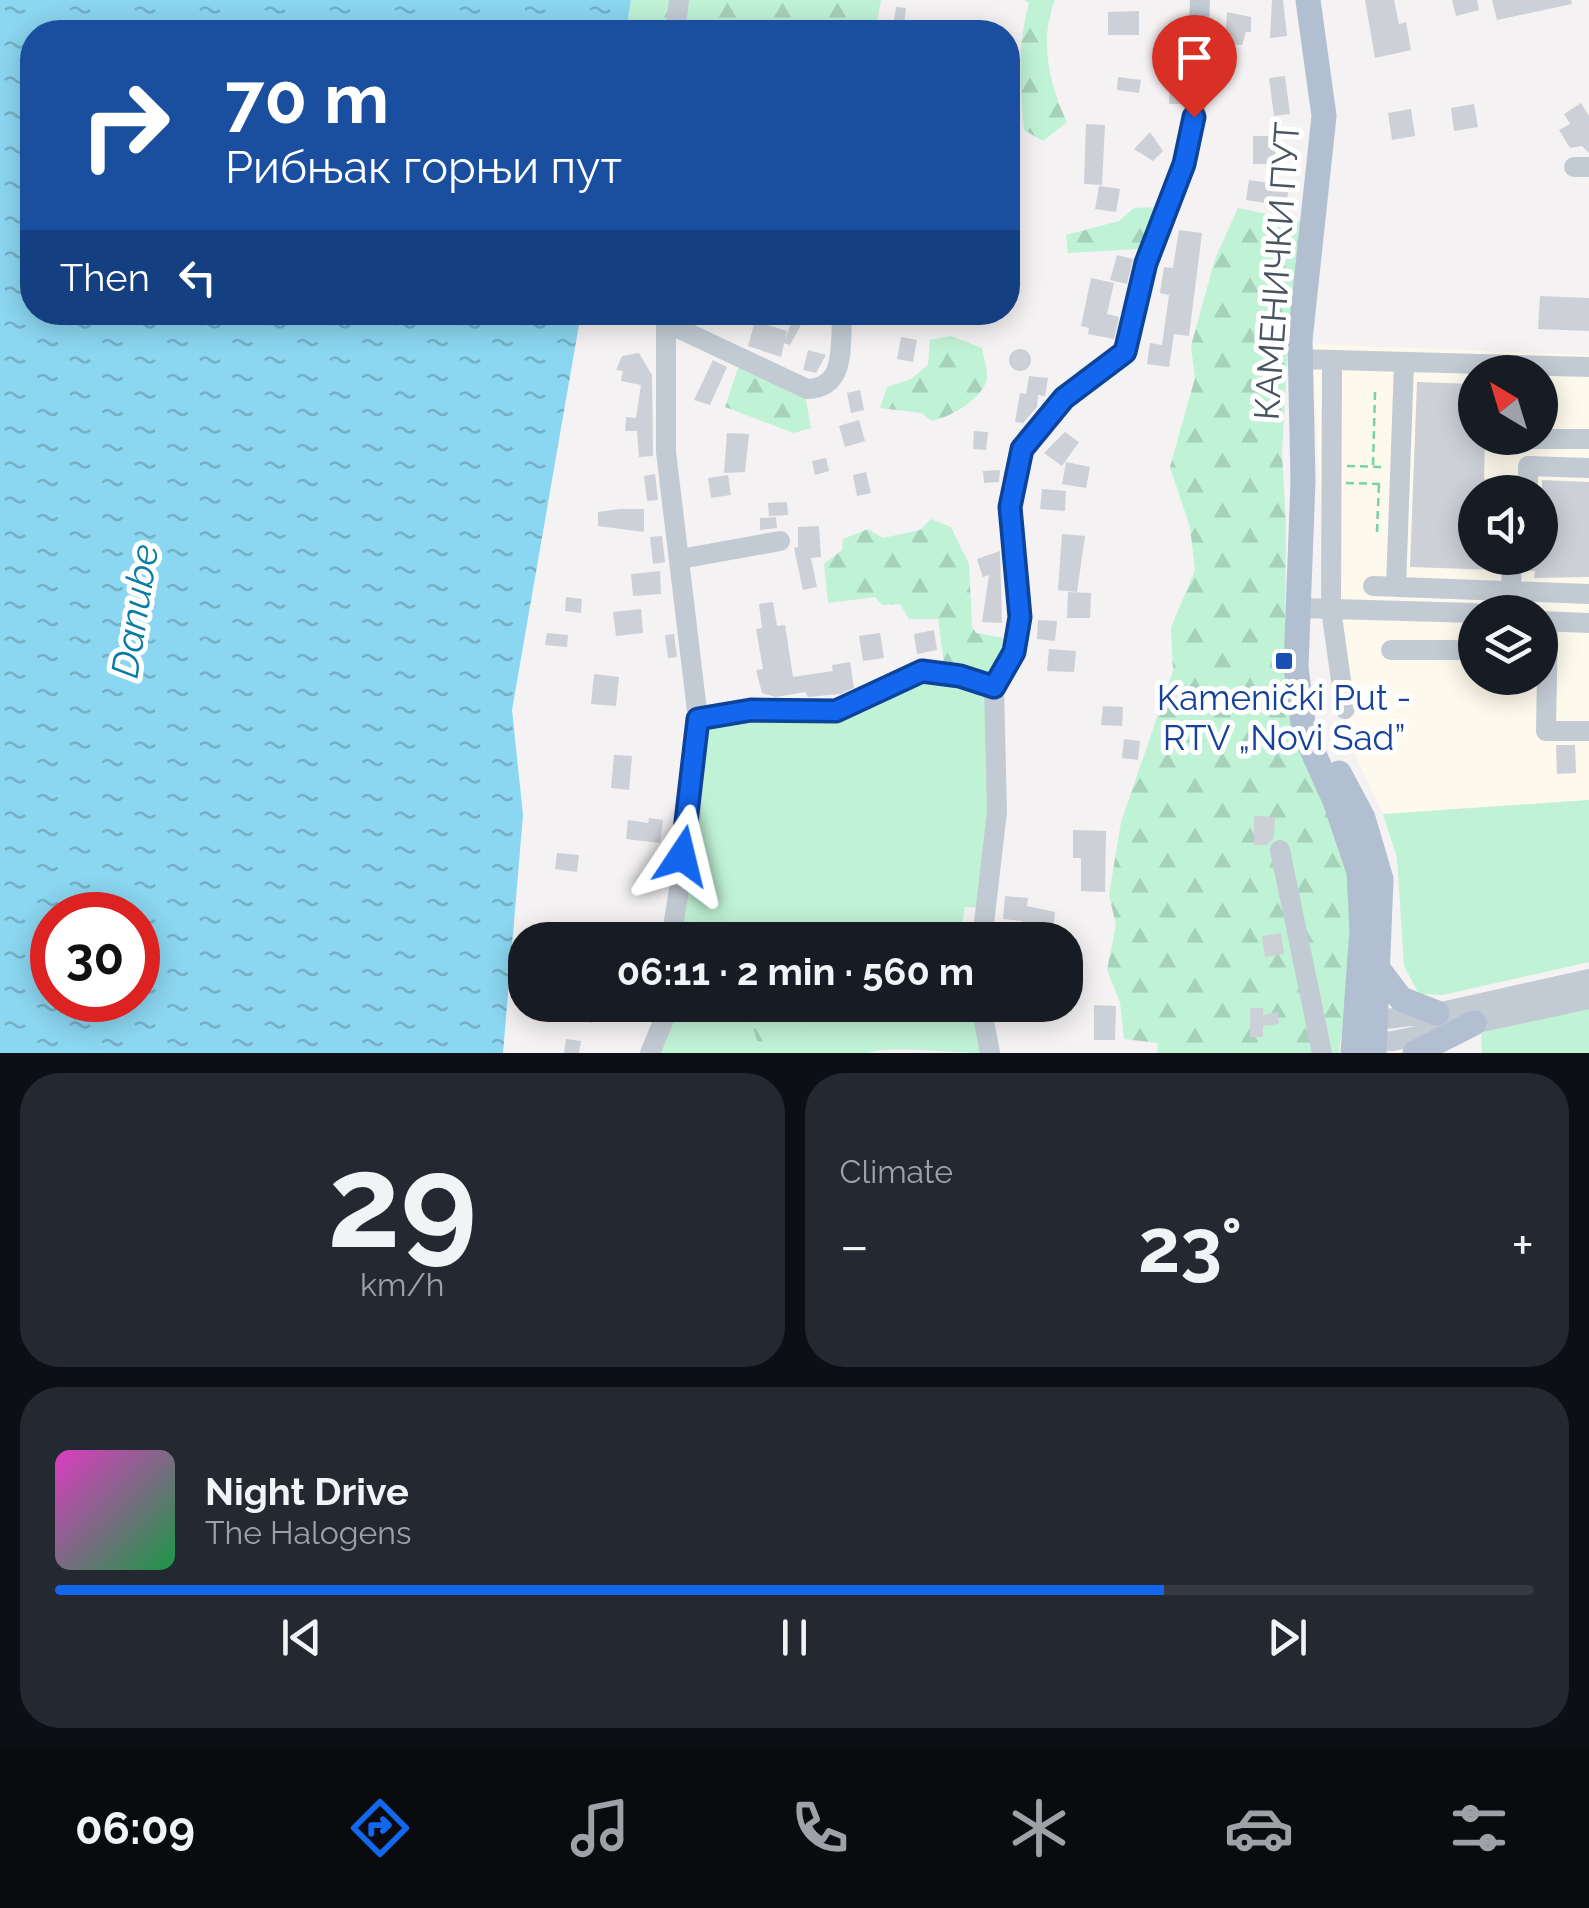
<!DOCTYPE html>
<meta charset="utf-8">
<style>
:root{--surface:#171b24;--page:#242831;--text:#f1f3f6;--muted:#9ea1a6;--line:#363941;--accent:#1267ee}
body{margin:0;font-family:Raleway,sans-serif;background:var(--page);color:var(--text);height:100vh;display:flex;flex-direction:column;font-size:38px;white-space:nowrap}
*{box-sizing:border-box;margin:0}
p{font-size:32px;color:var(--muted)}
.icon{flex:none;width:55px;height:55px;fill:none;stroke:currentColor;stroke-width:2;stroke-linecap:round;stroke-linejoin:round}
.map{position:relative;height:1053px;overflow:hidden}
.sheet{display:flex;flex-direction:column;gap:20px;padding:20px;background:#0d0f14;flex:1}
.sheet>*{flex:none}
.top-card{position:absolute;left:20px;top:20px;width:1000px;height:305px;border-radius:40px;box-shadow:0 5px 25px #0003;background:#1a4fa0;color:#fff;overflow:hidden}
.needle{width:65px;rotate:322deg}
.fabs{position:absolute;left:1458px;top:355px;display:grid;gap:20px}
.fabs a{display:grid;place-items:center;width:100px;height:100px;border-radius:50%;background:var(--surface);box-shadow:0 5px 25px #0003;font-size:50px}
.speed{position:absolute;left:30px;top:892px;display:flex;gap:20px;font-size:50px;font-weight:700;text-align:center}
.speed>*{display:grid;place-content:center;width:130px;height:130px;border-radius:50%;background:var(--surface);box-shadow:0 5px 25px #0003;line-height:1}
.speed .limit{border:15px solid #d22;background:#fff;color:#111}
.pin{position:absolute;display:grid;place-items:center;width:85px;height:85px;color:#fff;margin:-102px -42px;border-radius:50% 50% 50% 0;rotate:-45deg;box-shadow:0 0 10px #0007}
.pin .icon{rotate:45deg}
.me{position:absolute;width:110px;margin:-55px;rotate:10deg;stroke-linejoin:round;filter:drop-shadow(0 0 8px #0008)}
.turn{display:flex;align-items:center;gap:35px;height:210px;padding:0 40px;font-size:45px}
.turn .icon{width:130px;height:130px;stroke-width:2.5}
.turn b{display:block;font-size:70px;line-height:85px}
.then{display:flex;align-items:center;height:95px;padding:0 40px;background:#0003;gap:20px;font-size:38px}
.big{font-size:75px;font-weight:700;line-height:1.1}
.sheet .tile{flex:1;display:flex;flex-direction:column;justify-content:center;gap:15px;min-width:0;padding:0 35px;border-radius:40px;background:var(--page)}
.sheet .dial{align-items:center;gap:0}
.dial b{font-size:130px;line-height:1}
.song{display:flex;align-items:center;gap:30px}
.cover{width:120px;height:120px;border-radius:15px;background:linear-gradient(135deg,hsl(310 70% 55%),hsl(140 70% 35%))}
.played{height:10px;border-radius:5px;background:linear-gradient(90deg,var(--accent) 75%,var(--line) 75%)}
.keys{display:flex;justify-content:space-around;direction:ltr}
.heat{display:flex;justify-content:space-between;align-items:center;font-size:55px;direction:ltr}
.sheet .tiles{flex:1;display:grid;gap:20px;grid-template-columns:1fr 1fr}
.tile:last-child{grid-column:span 2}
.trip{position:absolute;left:508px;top:922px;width:575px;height:100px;border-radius:40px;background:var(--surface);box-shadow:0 5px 25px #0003;font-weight:700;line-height:100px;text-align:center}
.dock{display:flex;height:160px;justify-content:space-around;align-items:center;background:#090b0e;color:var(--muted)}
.dock .icon{width:70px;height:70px}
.dock .current{color:var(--accent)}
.dock b{font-size:45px;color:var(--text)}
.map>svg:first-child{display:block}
.commercial{fill:#fdf9ec;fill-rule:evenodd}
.grass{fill:#c0f2d6}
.forest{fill:url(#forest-firs)}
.water{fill:url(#water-ripples);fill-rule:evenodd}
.building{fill:#cdd0d6}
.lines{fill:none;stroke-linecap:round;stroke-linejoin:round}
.path{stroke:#76d2a9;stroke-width:2.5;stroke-dasharray:8 5;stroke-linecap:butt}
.minor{stroke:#c2cbd4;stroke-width:20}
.major{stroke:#b1bfd1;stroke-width:25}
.route-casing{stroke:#0c439b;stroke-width:25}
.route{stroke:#1267ee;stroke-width:18}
.transit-dot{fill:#1a4fb4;stroke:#fff;stroke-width:4}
.labels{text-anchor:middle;stroke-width:10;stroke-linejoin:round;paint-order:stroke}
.street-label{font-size:35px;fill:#485460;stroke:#fff}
.transit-label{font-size:35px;fill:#164399;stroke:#fff}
.water-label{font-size:38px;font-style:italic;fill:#077ca5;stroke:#fff}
</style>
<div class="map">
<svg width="1589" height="1053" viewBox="0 0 1589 1053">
<defs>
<pattern id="forest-firs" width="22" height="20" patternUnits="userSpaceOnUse" patternTransform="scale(2.5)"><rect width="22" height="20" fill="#c0f2d6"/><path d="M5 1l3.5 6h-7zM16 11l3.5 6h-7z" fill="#a6d1ba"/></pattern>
<pattern id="water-ripples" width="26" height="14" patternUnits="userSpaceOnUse" patternTransform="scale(2.5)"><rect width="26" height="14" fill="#8bd6f0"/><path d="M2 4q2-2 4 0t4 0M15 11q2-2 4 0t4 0" fill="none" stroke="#74b0c6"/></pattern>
</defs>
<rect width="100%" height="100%" fill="#f4f2f2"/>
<path class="commercial" d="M1312,344l277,11v445l-206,14 -26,-55 -28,-102zM1475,372h65v66h-65zM1475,492h65v66h-65zM1475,612h65v66h-65z"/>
<path class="grass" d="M922,677l67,14 2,118 -9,99 -17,-1 -6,33h-157l-10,-4 -9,4h-108l29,-212 42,-10 99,-1z
M1589,800v162l-146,33 -24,-1 -15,-28 -7,-108 -14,-44z
M674,1005h73l3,17 29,22 54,-39h141l9,48c-26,0 -99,-8 -115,0h-214z
M1589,1009v44h-107l-1,-21z"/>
<path class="forest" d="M631,0h41l-4,32h-42z
M683,0h198l-6,32h-195z
M1024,0h31c-16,39 -6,85 12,122l-24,19 -19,-11c-4,-43 -7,-85 5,-127z
M1157,207l-18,42 -71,4 -2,-18 53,-14 15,-13z
M1238,208l67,14 -17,126 -6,105 4,71 -1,123 50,162 21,112 -17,132h-182l1,-10 -34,-4 -4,-37 -13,-32 9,-45 -7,-30 12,-73 52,-151 -2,-43 24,-58 -5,-43 -20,-60 25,-89 -4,-32 24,-87z
M951,336l31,12c2,11 7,25 4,34 -7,19 -37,36 -55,39l-9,-8 -42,-5 7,-21 24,-8 17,-14 2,-25z
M740,362l65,33 6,33 -17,5 -69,-26z
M931,519l20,8 18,37 3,62 4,7 33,6 -17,31 -8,4 -40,-10 -6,-45h-29l-9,-15 -18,1 -7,-8 -47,6 -4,-39 18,-14 1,-11 25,-10 15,9 37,-8z
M747,1005h86l-54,39 -22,-3z"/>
<path class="water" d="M0,0h631l-5,32h-594v280l549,1 -69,397 11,105 -20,238h-503zM52,915h86v85h-86z"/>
<path class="building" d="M1272,0h11l4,36 -17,2z
M1365,0h29l5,24 7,-2 5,28 -36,8z
M1452,0h25l2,10 -23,6z
M1492,0h79l1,4 -75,16z
M896,7l10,1 -3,24h-11z
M1139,11v24h-31v-23z
M1227,12l24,5v15h-5l-4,13 -17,-1z
M1285,76l5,38 -16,2 -5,-38z
M1118,77l23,3 -2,13 -22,-3z
M1170,83h13l-1,21h-13z
M1581,103l8,13v37l-7,-7 -12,2 -11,-18 11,-6 -6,-10z
M1474,104l4,23 -24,4 -3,-23z
M1411,109l4,27 -23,4 -4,-27z
M1086,124l19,1 -3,60 -18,-1z
M1150,132l13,19 -10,10 -19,-12z
M1253,136h22l1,28h-23z
M1249,180l40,6 -3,20 -40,-6z
M1099,186l21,3 -4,23 -21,-3z
M1179,230l23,3 -13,103 -15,-2 -5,33 -22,-3 3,-21 12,2 7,-50 -9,-2 4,-26 9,1z
M1117,255l16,4 -6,25 -17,-4z
M1091,278l23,5 -7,31 12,3 -5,22 -26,-5 1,-6 -8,-2z
M1540,296l49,2v33l-51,-2z
M795,312h13l-18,33 -6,-2z
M755,321l32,10 -6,26 -33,-11z
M901,337l16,3 -4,22 -16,-3z
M1009 360a11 11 0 1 1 22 0a11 11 0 1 1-22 0Z
M808,350l18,5 -10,18 -13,-3z
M639,353l13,22 1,81 -14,1 -2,-26h-12l1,-14 10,1 5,-33 -20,-4 2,-10 -7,-1 6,-14z
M713,360l14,7 -17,38 -16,-5z
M1029,376l19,2 -3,18 -7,-1 -1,12 -14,16 -8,-1 5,-29 6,1z
M1417,382l58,2v54h10l-1,41 19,1v12h-28v66h23v12l-88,-3z
M860,390l4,20 -13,3 -4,-20z
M859,420l6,21 -20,6 -6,-21z
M974,431l14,1 -2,18 -13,-1z
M1065,432l14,10 -17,24 -18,-13z
M727,433l22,1 -4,38 -21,1z
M826,458l3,13 -14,4 -3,-14z
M1066,462l24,5 -4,21 -24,-4z
M1000,470l-1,12 -15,1 -1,-12z
M866,472l5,21 -14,3 -4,-21z
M655,474l3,26 -11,1 -3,-25z
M728,475l3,20 -20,3 -3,-20z
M1542,480l47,2v95l-55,1 1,-7h-10l1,-13h14z
M1042,489l24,2 -1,20 -25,-2z
M787,502l1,13 -19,1 -1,-13z
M620,509h24v23l-46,-6v-14z
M776,517l1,11 -17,2v-12z
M819,526l2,31 -10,1 6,29 -14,3 -9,-42 4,-1v-20z
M1062,534l23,2 -8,56 -19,-2z
M662,536l3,26 -12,2 -3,-27z
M1000,551l2,72 -20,-1 7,-47 -6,2 -6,-18z
M660,571l1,23 -28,2 -2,-22z
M1068,592l23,1 -1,25h-23z
M566,597l16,2 -1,14 -16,-2z
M773,602l4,24 8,-1 8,52 40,-6 -1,-6 18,-3 4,26 -14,6 -32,3 -3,-5 -29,5 -14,-4 -6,-23 7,-1 -7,-40 6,-1 -3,-24z
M641,609l2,24 -27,3 -3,-24z
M1038,620l19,1 -2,20 -18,-2z
M934,630l3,20 -20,4 -3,-20z
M547,633l21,2 -1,12 -22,-2z
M880,633l4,25 -21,3 -4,-25z
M674,634l3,23 -9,1 -3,-23z
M1049,649l27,2 -2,21 -27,-1z
M594,674l25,3 -3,29 -25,-2z
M1103,706l20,1 -1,19 -21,-1z
M1124,739l16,2 -2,19 -16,-2z
M1556,745h19l1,28 -19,1z
M614,755l18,1 -3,34 -18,-2z
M1254,816l21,1 -1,21 -7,7h-13z
M649,818l14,2 -3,23 -34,-4 2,-19 20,3z
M1073,830l33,1 -1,61 -24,-1v-33h-8z
M557,853l22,2 -2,17 -22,-3z
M1005,896l23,2 -1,8 28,6 -2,21 -32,-3 1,-9 -19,-2z
M1281,933l3,21 -19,3 -3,-21z
M559,1005h37l-4,18 -35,-9z
M1094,1005l22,1 -1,34h-21z
M1250,1008h13v7l15,-3 1,12 -16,2v11h-13z
M566,1039l15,2 -2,12h-15z"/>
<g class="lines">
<path class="path" d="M1373,465l2,-73
M1347,466l36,1
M1346,483l37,1
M1377,532l2,-48"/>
<path class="minor" d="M675,32l4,-32
M1574,167h15
M666,312v140l32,267 -8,101 -19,120
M667,323l140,66c38,-1 33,-39 35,-68
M1299,359l290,8
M1332,363l-1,246 14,100
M1516,439h73
M1528,492v-26l61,2
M680,559l100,-18
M1373,586l216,8
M1396,587l8,-223
M1511,592l1,-34
M1298,608l177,5
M1540,621l49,2
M1548,622l-2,109h43
M1391,650h84
M698,719l53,-9 85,1 86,-40 39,5 33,11
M1280,850l42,203
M982,940l15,-128 -3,-125 20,-35 6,-35 -10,-110 4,-32 8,-26 19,-27 23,-24 61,-46 21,-89 38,-100 11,-46 5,-117
M981,1005l9,48
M1360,1022l77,-9 152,-34
M1360,1043l33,-2 196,-42
M650,1053l20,-48"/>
<path class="major" d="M1308,0l16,116 -24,224 3,141 -7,186 8,65 31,69 24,71 3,58 -9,123
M1339,773l24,45 18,61 -7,174
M1379,970l22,29 36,14
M1415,1053l59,-30"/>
</g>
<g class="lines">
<g class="route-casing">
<path id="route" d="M682,856l16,-137 53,-9 85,1 86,-40 38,5 34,11 20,-35 6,-35 -10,-110 12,-58 42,-51 61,-46 21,-89 38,-99 10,-47"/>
</g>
<use href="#route" class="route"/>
</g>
<rect class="transit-dot" x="1274" y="651" width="20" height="20" rx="5"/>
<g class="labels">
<g class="street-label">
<text transform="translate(1277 271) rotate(-86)" y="12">КАМЕНИЧКИ ПУТ</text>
</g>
<g class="transit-label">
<text x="1284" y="710">Kamenički Put -<tspan x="1284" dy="40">RTV „Novi Sad”</tspan></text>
</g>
<g class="water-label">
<text transform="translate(135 611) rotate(-81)" y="13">Danube</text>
</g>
</g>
</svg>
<div class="fabs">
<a><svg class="needle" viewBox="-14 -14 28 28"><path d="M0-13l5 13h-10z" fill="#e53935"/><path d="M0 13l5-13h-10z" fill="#9ea1a6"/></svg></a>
<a><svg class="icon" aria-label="sound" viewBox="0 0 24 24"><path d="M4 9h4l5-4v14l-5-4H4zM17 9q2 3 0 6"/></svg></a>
<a><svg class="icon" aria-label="layers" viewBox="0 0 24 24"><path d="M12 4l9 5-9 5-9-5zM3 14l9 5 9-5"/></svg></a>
</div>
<div class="speed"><div class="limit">30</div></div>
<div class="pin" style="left:1194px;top:117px;background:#d93025"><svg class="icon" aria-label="arrive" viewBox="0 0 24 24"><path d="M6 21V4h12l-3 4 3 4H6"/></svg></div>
<svg class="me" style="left:682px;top:856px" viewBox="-20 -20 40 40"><path d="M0-17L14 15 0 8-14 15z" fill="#1267ee" stroke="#fff" stroke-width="4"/></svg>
<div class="trip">06:11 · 2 min · 560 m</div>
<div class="top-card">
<div class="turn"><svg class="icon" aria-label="right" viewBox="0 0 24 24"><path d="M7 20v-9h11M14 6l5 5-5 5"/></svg><div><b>70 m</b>Рибњак горњи пут</div></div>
<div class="then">Then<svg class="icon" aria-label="left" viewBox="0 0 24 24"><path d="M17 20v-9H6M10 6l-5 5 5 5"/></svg></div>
</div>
</div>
<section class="sheet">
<div class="tiles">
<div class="tile dial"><b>29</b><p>km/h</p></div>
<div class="tile"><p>Climate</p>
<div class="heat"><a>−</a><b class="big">23°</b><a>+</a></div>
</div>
<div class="tile">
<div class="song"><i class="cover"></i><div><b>Night Drive</b><p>The Halogens</p></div></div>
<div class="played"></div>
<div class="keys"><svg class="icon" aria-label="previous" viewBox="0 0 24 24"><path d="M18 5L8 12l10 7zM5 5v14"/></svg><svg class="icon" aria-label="pause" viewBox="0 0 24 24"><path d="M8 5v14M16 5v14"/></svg><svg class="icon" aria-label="next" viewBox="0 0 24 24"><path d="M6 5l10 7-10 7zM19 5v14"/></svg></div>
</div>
</div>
</section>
<nav class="dock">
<b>06:09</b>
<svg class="icon current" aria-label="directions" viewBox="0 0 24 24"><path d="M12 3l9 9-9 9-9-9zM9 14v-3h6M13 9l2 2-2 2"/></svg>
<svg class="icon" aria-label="music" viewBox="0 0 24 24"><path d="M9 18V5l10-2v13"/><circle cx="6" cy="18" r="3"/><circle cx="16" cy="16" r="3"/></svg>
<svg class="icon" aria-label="phone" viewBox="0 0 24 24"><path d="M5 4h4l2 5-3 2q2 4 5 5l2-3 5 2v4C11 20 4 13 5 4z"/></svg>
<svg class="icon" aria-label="climate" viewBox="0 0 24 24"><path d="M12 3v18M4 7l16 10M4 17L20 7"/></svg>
<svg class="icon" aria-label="car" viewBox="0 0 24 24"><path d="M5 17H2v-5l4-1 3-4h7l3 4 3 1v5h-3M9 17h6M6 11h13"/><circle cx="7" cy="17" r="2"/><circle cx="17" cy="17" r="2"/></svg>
<svg class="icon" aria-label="filters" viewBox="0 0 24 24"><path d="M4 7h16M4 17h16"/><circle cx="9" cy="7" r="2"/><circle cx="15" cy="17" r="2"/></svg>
</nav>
